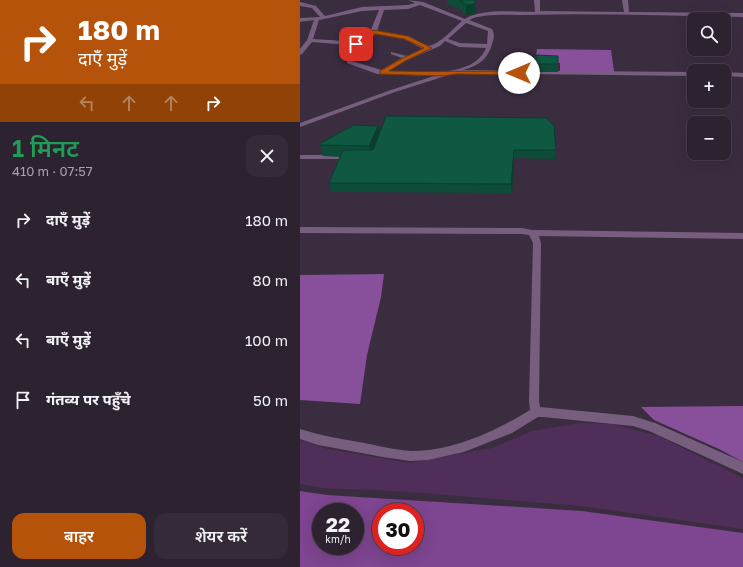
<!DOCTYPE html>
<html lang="hi">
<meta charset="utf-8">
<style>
body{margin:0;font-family:"Golos Text","Noto Sans Devanagari",sans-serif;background:#342a38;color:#f1f3f6;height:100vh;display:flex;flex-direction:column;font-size:15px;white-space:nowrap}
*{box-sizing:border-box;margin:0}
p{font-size:13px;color:#a6a4ab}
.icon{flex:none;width:22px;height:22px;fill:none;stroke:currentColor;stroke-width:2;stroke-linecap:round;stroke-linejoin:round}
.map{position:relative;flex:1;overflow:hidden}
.details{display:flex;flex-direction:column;background:#2c2230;width:300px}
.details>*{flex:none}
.hud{background:#b45309;color:#fff;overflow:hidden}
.controls{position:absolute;left:387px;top:12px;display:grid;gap:8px}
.controls a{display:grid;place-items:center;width:44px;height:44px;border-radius:8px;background:#2c2230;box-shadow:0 4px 16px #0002,0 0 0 1px #483f4c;font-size:20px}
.speed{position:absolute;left:12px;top:503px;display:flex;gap:8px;font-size:20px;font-weight:700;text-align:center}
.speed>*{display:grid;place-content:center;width:52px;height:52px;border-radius:50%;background:#2c2230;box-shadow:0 4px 16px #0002,0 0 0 1px #483f4c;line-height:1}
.speed small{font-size:10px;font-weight:400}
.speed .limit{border:6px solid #d22;background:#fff;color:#111}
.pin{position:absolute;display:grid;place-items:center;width:34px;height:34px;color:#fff;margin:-17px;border-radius:8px;box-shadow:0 2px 6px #0006}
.me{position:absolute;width:44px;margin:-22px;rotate:270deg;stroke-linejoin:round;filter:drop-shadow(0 0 3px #0008)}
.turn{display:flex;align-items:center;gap:14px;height:84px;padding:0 12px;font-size:18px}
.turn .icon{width:52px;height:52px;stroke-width:2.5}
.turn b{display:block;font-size:28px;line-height:34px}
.lanes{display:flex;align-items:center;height:38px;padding:0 12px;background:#0003;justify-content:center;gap:20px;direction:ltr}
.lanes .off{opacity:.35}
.round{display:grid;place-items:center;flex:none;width:42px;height:42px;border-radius:12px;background:#342a38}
.summary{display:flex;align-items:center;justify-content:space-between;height:68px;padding:0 12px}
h1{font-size:24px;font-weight:600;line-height:30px;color:#1e9e55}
.primary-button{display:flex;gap:8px;margin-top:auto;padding:8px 12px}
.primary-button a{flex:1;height:46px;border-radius:12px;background:#b45309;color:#fff;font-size:16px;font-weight:600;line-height:46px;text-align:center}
.primary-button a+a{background:#342a38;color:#f1f3f6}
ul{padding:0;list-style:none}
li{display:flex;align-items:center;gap:12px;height:60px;padding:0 12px}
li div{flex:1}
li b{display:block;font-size:15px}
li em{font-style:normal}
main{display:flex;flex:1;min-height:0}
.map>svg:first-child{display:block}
.green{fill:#502e5a}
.forest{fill:#884f9a}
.water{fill:#7e4590;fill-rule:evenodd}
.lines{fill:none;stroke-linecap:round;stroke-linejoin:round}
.minor{fill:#775e7f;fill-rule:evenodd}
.wall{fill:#0d4c39}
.shaded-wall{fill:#0a3e2e}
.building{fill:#0f5842;stroke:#0a3e2e}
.route{fill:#b45309;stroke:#753606}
</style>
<main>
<section class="details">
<div class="hud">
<div class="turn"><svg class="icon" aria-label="right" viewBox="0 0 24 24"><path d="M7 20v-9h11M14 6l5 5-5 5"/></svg><div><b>180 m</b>दाएँ मुड़ें</div></div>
<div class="lanes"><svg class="icon off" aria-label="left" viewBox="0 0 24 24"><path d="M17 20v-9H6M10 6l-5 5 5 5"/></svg><svg class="icon off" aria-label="ahead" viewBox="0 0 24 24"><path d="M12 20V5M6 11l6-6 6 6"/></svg><svg class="icon off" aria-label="ahead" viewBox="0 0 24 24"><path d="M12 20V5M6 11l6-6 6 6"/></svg><svg class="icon" aria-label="right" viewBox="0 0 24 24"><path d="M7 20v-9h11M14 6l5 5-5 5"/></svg></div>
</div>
<div class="summary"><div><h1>1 मिनट</h1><p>410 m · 07:57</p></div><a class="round"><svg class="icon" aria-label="close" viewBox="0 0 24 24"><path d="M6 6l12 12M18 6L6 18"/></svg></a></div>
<ul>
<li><svg class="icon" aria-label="right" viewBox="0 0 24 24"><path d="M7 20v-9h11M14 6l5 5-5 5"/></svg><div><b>दाएँ मुड़ें</b></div><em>180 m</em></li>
<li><svg class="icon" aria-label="left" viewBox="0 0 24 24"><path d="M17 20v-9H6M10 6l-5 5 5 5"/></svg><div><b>बाएँ मुड़ें</b></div><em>80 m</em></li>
<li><svg class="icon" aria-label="left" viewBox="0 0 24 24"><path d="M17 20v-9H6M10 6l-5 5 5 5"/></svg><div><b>बाएँ मुड़ें</b></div><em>100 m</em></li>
<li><svg class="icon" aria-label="arrive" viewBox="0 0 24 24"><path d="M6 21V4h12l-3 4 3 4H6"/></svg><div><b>गंतव्य पर पहुँचे</b></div><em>50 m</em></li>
</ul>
<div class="primary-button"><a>बाहर</a><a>शेयर करें</a></div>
</section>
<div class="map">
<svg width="443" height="567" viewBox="0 0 443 567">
<rect width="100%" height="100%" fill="#3b2d40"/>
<!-- green -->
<path class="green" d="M279,423L312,424L358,436L443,478V529L282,506L96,491L24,488L0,484V440L28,449L110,463L192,448L232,431Z"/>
<!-- forest -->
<g class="forest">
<path d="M237,49L311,50L314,72H260V63H235Z"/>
<path d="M84,274L81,297L67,355L60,404L0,400V275Z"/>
<path d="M443,406V462L419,449L354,420L341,407Z"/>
</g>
<!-- water -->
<path class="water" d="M0,491L27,495L282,511L443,533V567H0ZM21,512H55V546H21ZM81,512H115V546H81Z"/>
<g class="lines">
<!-- minor -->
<g class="minor">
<path d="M108,0L123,2L165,19C182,8 216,12 235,12L234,0H240V11L324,12L322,0H328L329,12L443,13V17C370,16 297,13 223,15C209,15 182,13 169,20L192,29C195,34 194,39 192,44C188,60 177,66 163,70L394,72V76L155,73L95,92L0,127V123L91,90L134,76L77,74L47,63V61L49,60L81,70L102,58L91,54V52L107,56L123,49L104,39L75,34L68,42L61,46L12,42L2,54L0,55V49L7,40L14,20L0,22V18L20,17L12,8L0,6V2L16,6L25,16L62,7L108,5L115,3ZM120,5L162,21C153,29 138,46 127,46L108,37L77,31L84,10L108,9ZM79,10L70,32L60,42L13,39L19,20L62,11ZM166,23L188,31L187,44L160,43L148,39ZM145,41L159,47L186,48C173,80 116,71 89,71L105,61L140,46Z"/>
<path d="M424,72L443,73V77L424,76Z"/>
<path d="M0,155H42L46,157L42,159H0Z"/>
<path d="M0,227L222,228L232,230L443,233V239L239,236L241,243L239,401L240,407L333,416L355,423L443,462V474L349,431L333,426L243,417H238L212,433L164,452L128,460L110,461L83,457L18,445L0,439V429C20,435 39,439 59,442C76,445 94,450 111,451C152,452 196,431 230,410L229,401L233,243L229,235L222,234L0,233Z"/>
</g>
</g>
<!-- wall -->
<g class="wall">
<path d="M147,0H175L176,14L166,15L160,9L147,4Z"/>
<path d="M236,55L258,64V72H236Z"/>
<path d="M78,126L80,133L256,150L255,159L214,158L212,193L31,192L29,183L40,157L23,156L19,144Z"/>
</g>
<!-- shaded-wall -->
<g class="shaded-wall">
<path d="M175,0L176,14L166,15V5Z"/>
<path d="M78,126L81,137L71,157L69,146Z"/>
<path d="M214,150V158L212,193L211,184Z"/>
</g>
<!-- building -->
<g class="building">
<path d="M160,0H175V4L166,5Z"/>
<path d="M236,55L258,56V64H236Z"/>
<path d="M86,116L246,118L254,126L256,150H214L211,184L29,183L43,150H73Z"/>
<path d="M54,125L78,126L69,146L20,145L19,144Z"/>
</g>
<!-- route -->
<path class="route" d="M73,30L108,36L132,48L105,61L89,71C133,72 176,71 219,71L222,73L219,75L157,74L144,76L80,74V71L101,59L124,48L104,39L75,34L67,43L54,46V43L63,40Z"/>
</svg>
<div class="controls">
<a><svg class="icon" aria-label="search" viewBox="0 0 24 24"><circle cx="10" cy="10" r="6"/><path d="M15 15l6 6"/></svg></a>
<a>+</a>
<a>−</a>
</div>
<div class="speed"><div>22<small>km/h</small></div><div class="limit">30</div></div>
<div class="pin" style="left:56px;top:44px;background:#d93025"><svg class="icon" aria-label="arrive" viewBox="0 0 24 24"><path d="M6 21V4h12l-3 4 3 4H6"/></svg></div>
<svg class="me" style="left:219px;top:73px" viewBox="-20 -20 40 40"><circle r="19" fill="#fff"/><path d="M0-13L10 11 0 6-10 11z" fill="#b45309"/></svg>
</div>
</main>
